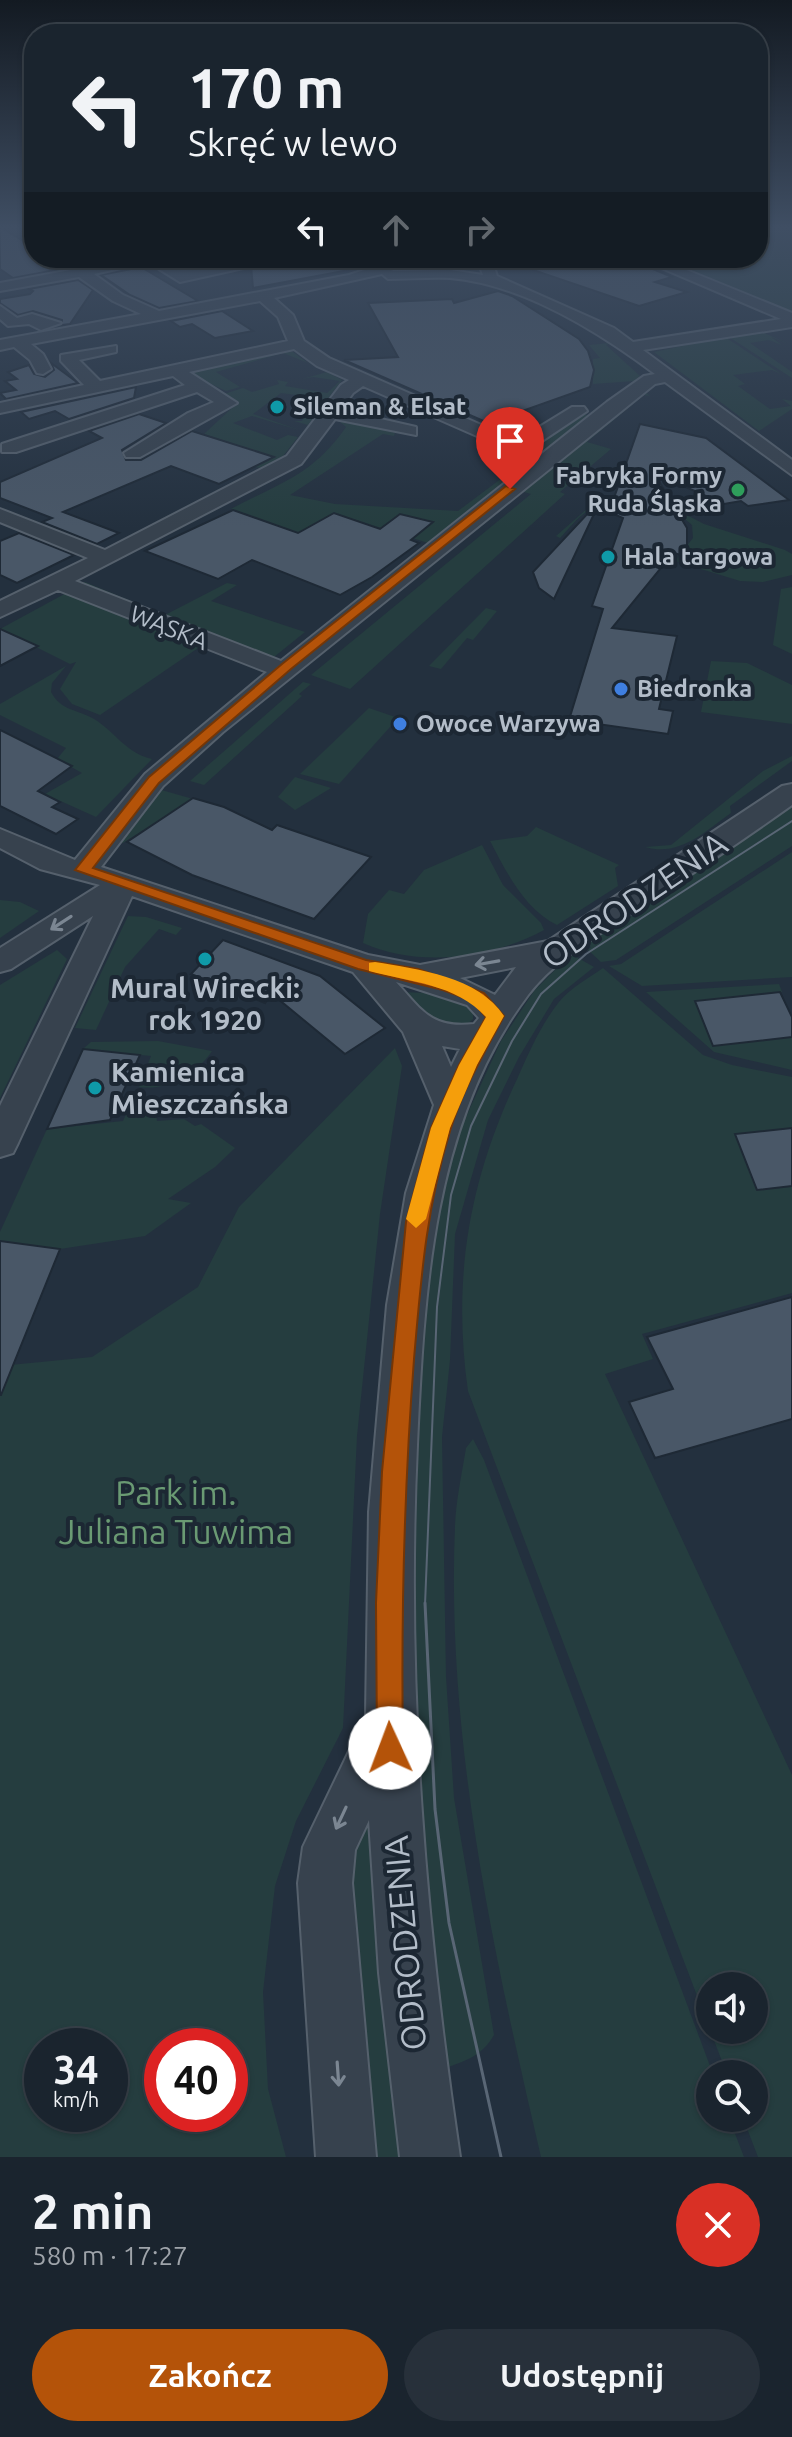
<!DOCTYPE html>
<html lang="pl">
<meta charset="utf-8">
<style>
body{margin:0;font-family:Ubuntu,sans-serif;background:#27303a;color:#f1f3f6;height:100vh;display:flex;flex-direction:column;font-size:30px;white-space:nowrap}
*{box-sizing:border-box;margin:0}
p{font-size:26px;color:#9fa4aa}
.icon{flex:none;width:44px;height:44px;fill:none;stroke:currentColor;stroke-width:2;stroke-linecap:round;stroke-linejoin:round}
.map{position:relative;height:2157px;overflow:hidden}
.side{display:flex;flex-direction:column;background:#1a242e;flex:1}
.side>*{flex:none}
.hud{position:absolute;left:24px;top:24px;width:744px;height:244px;border-radius:32px;box-shadow:0 2px 6px #0004,0 0 0 2px #38414a;background:#1a242e;color:#f1f3f6;overflow:hidden}
.fabs{position:absolute;left:696px;top:1972px;display:grid;gap:16px}
.fabs a{display:grid;place-items:center;width:72px;height:72px;border-radius:50%;background:#1a242e;box-shadow:0 2px 6px #0004,0 0 0 2px #38414a;font-size:40px}
.speed{position:absolute;left:24px;top:2028px;display:flex;gap:16px;font-size:40px;font-weight:700;text-align:center}
.speed>*{display:grid;place-content:center;width:104px;height:104px;border-radius:50%;background:#1a242e;box-shadow:0 2px 6px #0004,0 0 0 2px #38414a;line-height:1}
.speed small{font-size:20px;font-weight:400}
.speed .limit{border:12px solid #d22;background:#fff;color:#111}
.pin{position:absolute;display:grid;place-items:center;width:68px;height:68px;color:#fff;margin:-82px -34px;border-radius:50% 50% 50% 0;rotate:-45deg;box-shadow:0 0 8px #0007}
.pin .icon{rotate:45deg}
.me{position:absolute;width:88px;margin:-44px;rotate:358deg;stroke-linejoin:round;filter:drop-shadow(0 0 6px #0008)}
.turn{display:flex;align-items:center;gap:28px;height:168px;padding:0 32px;font-size:36px}
.turn .icon{width:104px;height:104px;stroke-width:2.5}
.turn b{display:block;font-size:56px;line-height:68px}
.lanes{display:flex;align-items:center;height:76px;padding:0 32px;background:#0003;justify-content:center;gap:40px;direction:ltr}
.lanes .off{opacity:.35}
.round{display:grid;place-items:center;flex:none;width:84px;height:84px;border-radius:42px;background:#27303a}
.head{display:flex;align-items:center;justify-content:space-between;height:136px;padding:0 32px}
h1{font-size:48px;font-weight:700;line-height:60px}
.button{display:flex;gap:16px;margin-top:auto;padding:16px 32px}
.button a{flex:1;height:92px;border-radius:48px;background:#b45309;color:#fff;font-size:32px;font-weight:700;line-height:92px;text-align:center}
.button a+a{background:#27303a;color:#f1f3f6}
.map>svg:first-child{display:block}
.green{fill:#253d3f;fill-rule:evenodd}
.building{fill:#495767;stroke:#1e2935;stroke-width:2}
.lines{fill:none;stroke-linecap:round;stroke-linejoin:round}
.minor-casing{stroke:#55606c;stroke-width:4}
.minor{fill:#37424e;fill-rule:evenodd}
.tram-far1{stroke:#596675;stroke-width:2}
.tram{stroke:#596675;stroke-width:3}
.oneway{stroke:#7b8692}
.route{fill:#b45309;stroke:#753606;stroke-width:2}
.slow{fill:#f59e0b}
.culture-dot{fill:#0f9aa8;stroke:#1c2733;stroke-width:3}
.leisure-dot{fill:#2e9e5b;stroke:#1c2733;stroke-width:3}
.shop-dot{fill:#3f7fe0;stroke:#1c2733;stroke-width:3}
.labels{text-anchor:middle;stroke-width:8;stroke-linejoin:round;paint-order:stroke}
.far-poi-label{font-size:24px;font-weight:bold;fill:#b3bdc9;stroke:#1c2733;text-anchor:start}
.far-street-label{font-size:24px;fill:#b3bdc9;stroke:#1c2733}
.poi-label{font-size:28px;font-weight:bold;fill:#b3bdc9;stroke:#1c2733}
.near-street-label{font-size:34px;fill:#b3bdc9;stroke:#1c2733}
.near-park-label{font-size:34px;fill:#6a9a73;stroke:#1c2733}
</style>
<div class="map">
<svg width="792" height="2157" viewBox="0 0 792 2157">
<rect width="100%" height="100%" fill="#23303e"/>
<!-- green -->
<g class="green">
<path d="M758,226H792V314L726,291L686,269L652,258H758Z"/>
<path d="M760,331L789,344L771,337L782,345L769,340L750,343L792,372V378L729,337Z"/>
<path d="M725,337L781,374L772,370L733,375L745,384L738,386L770,409L791,406L782,399L792,401V409L759,431L654,352Z"/>
<path d="M610,343L606,345L640,376L634,381L593,384V359L600,358L589,345Z"/>
<path d="M281,351L293,352L308,363L283,353L216,372L240,387L226,391L192,375L197,370Z"/>
<path d="M327,372L342,380L308,425L294,421H302L310,397L281,393L253,414L299,430L252,416L233,423L277,440L288,435L298,437L283,456L261,468L254,467L271,456L204,434L233,407L232,398L224,394L243,388L252,392L279,384L277,380L288,382L285,386L327,393L340,381L313,377L302,379Z"/>
<path d="M645,392L650,396L644,395L587,442L611,449L560,492L565,494L350,689L311,675L531,494L517,490Z"/>
<path d="M584,414L590,416L428,543L334,513L282,543L251,516L231,509C280,483 313,475 346,427L339,421H347L395,433L394,436L383,434L290,495L335,504L458,511L538,451L529,448L532,445Z"/>
<path d="M626,500L669,506L704,524L785,550L792,554V575L763,582L740,581L675,561L693,538L692,525C671,504 615,496 588,511C577,517 569,529 560,538L556,536L588,508Z"/>
<path d="M85,582L165,615L227,583L237,585L211,601L305,632L269,661L79,585Z"/>
<path d="M792,587V654L773,645L781,589Z"/>
<path d="M70,591L201,646L100,715L72,704L60,689L76,662L70,664L0,629Z"/>
<path d="M486,608L497,611L473,640L467,638L441,669L429,666Z"/>
<path d="M711,661L747,663L792,685V724L701,712Z"/>
<path d="M66,666L52,683L51,692C61,711 77,709 94,719C114,731 127,754 152,759L96,817L45,794L82,773L57,759L66,748L0,715V704Z"/>
<path d="M303,682L311,684L299,694L302,696L204,785L190,781Z"/>
<path d="M369,708L398,718L339,784L300,774Z"/>
<path d="M792,756V761L730,806L731,813C704,832 680,857 645,847L671,845L763,771Z"/>
<path d="M295,777L331,788L295,810L278,797Z"/>
<path d="M158,789L193,799L123,843L116,840Z"/>
<path d="M792,805V846L616,960L601,962L588,950L591,947L586,944Z"/>
<path d="M536,827L619,865L615,868L618,886L557,925C524,909 506,871 490,841L527,836Z"/>
<path d="M482,845L503,885L541,923L544,930C490,959 419,968 363,943L368,914L389,890L404,894L424,870Z"/>
<path d="M792,852V977L642,986L609,966L621,964Z"/>
<path d="M0,900L20,902L39,911L0,938Z"/>
<path d="M128,916L146,917L182,928L176,935L159,929L125,967L96,1030L75,1028Z"/>
<path d="M57,950L67,959L0,1098V985Z"/>
<path d="M571,954L594,967L554,999L519,1057L488,1120L455,1234L450,1360L442,1437L446,1677L454,1798L494,2035C483,2055 466,2061 445,2068L414,1760L411,1603L421,1358L432,1225L458,1134L501,1041L534,991Z"/>
<path d="M603,968L703,1055L732,1065L792,1077V1128L735,1135L757,1190L792,1186V1293L642,1334L653,1359L605,1374L792,1775V2157H758L743,2118H754V2074H727L710,2030H754V1986H710V2030L468,1391C452,1278 469,1180 518,1077C529,1052 542,1023 559,1002C570,988 589,978 603,968Z"/>
<path d="M779,984L782,992L695,1002L714,1046L792,1037V1070L714,1052L646,992Z"/>
<path d="M402,992L454,994L473,1006V1019L464,1027L431,1023Z"/>
<path d="M158,1041L212,1051C196,1075 167,1091 139,1087L151,1056L83,1049L91,1042Z"/>
<path d="M395,1048L402,1066L380,1214L357,1436L343,1728L296,1821L275,1886L263,1992L268,2089L286,2157H0V1366L92,1357L198,1287L239,1207ZM42,2046H110V2114H42ZM162,2046H230V2114H162Z"/>
<path d="M135,1095L154,1099L157,1121L184,1119L195,1126L201,1124L235,1148L215,1167L168,1199L191,1203L145,1236L60,1249L0,1241V1232L47,1129L123,1121Z"/>
<path d="M473,1439L484,1460L713,2074L710,2118H729L744,2157H541C493,1951 446,1739 455,1526C456,1500 462,1473 466,1448Z"/>
<path d="M369,1818L383,2000L403,2157H367L342,1880Z"/>
</g>
<!-- building -->
<g class="building">
<path d="M0,227L25,242L34,240V258H119L13,278L0,269Z"/>
<path d="M246,258H348L349,270L253,288L251,266Z"/>
<path d="M579,258H627L672,277L655,282L687,292L639,306L533,270Z"/>
<path d="M141,267L198,301L159,308L130,295L101,275Z"/>
<path d="M78,280L93,290L70,324L62,325V320L33,311L18,315L0,303V299L30,294L33,291L29,289Z"/>
<path d="M498,291L512,296L579,339L588,351L594,370L590,387L488,423L344,360L398,357L368,303L452,299L454,303Z"/>
<path d="M222,311L253,331L215,338L192,324L180,327L171,321Z"/>
<path d="M51,363L78,383L6,399L0,393L16,390L5,381L17,379L8,372L29,365L34,374L45,377L54,370Z"/>
<path d="M136,387L134,398L69,419L55,411L29,419L21,412Z"/>
<path d="M139,414L166,423L122,450L126,460H141L192,431L274,457L219,484L171,466L63,512L119,533L97,544L42,522L52,518L0,498V482L102,438L89,431Z"/>
<path d="M640,424L706,438L789,500L748,506L741,501L724,504L654,473L687,528V556L673,553L612,628L677,636L659,709L673,711L668,734L569,720L603,609L592,606L623,518L609,512Z"/>
<path d="M233,510L298,533L334,513L380,529L400,514L433,522L411,540L419,543L372,577L340,595L252,560L218,579L145,551Z"/>
<path d="M590,511L594,514L554,599L539,588L533,572Z"/>
<path d="M19,533L74,555L17,583L0,575V541Z"/>
<path d="M0,629L38,646L0,666Z"/>
<path d="M0,730L72,766L38,791L60,802L52,807L78,819L56,834L0,806Z"/>
<path d="M193,798L224,807L272,830L277,825L371,857L314,919L192,875L127,842Z"/>
<path d="M223,940L320,976L385,1028L345,1054L272,994L265,1003L191,974Z"/>
<path d="M780,992L792,1017V1037L713,1046L695,1001Z"/>
<path d="M83,1049L140,1055L110,1120L47,1129Z"/>
<path d="M792,1128V1186L757,1190L735,1134Z"/>
<path d="M0,1241L60,1249L1,1395H0Z"/>
<path d="M792,1297V1419L655,1458L629,1402L673,1389L647,1337Z"/>
</g>
<g class="lines">
<!-- minor casing -->
<g class="minor-casing">
<g id="minor">
<path d="M136,258H166L94,274L123,295L159,311L349,275L401,258H422L391,271L450,270L483,275L477,258H491L497,276L614,328L633,342L781,319L638,258H657L792,313V327L643,350L792,460V475L665,382L655,384L223,732L163,786L101,867L368,955L420,965L548,941L782,786L792,784V805C743,840 692,874 641,907C602,933 557,957 528,995C432,1122 424,1293 417,1445C406,1685 425,1921 460,2157H400L379,1973L369,1820L355,1850L352,1883L376,2157H316L298,1883L303,1847L366,1716L369,1512L387,1305L406,1193L434,1105L403,1032L353,972L132,896L18,1143L13,1153L0,1157V1106L93,916L11,969L0,972V948L100,885L40,869L0,848V829L75,860L145,774L267,672L58,590L0,617V601L88,558L0,522V509L105,550L287,456L341,385L349,380L317,366L294,349L189,372L237,403L140,457H126L124,453L188,413L214,402L197,392L16,452H2V444L185,385L173,376L0,413V403L84,385L61,361V355L116,346V352L79,360L100,381L288,341L278,317L260,301L31,344L43,354L51,369L43,374L37,373L30,360L14,347L0,350V340L141,314L113,301L79,277L0,291V283ZM382,274L388,279C408,279 430,277 450,278C522,284 599,332 655,374L644,376L607,402L281,661L75,581L301,464L335,419L416,435V427L341,410L353,393L363,386L502,447L539,443L587,411L584,407H572L528,434L504,435L329,358L304,341L293,315L274,298ZM516,967L495,995L460,978ZM396,982L467,1005L479,1018L474,1024C432,1029 422,1011 396,982ZM442,1046L460,1049L451,1067Z"/>
<path d="M213,258L219,262L217,265L179,271L241,263L248,267L180,282L159,269Z"/>
<path d="M0,306L17,318L32,314L61,323L41,330L29,324L8,326L0,319Z"/>
</g>
</g>
<!-- minor -->
<use href="#minor" class="minor"/>
<!-- tram-far1 -->
<path class="tram-far1" d="M425,1605L437,1307L451,1195L471,1126L512,1041L541,994L586,954L792,821"/>
<!-- tram -->
<path class="tram" d="M425,1603L435,1809L449,1923L501,2157"/>
</g>
<!-- one-way arrows -->
<defs><path id="oneway-shaft" d="M-6 0H5M1.5-3L5.5 0L1.5 3" fill="none" stroke-width="1.6" stroke-linecap="round" stroke-linejoin="round" transform="scale(2)"/></defs>
<g class="oneway">
<use href="#oneway-shaft" transform="translate(61 923) rotate(147)"/>
<use href="#oneway-shaft" transform="translate(487 963) rotate(170)"/>
<use href="#oneway-shaft" transform="translate(341 1818) rotate(115)"/>
<use href="#oneway-shaft" transform="translate(338 2074) rotate(86)"/>
</g>
<!-- sky -->
<linearGradient id="sky" x2="0" y2="1"><stop stop-color="#131a22"/><stop offset="0.43" stop-color="#3f4e63"/><stop offset="1" stop-color="#3f4e63" stop-opacity="0"/></linearGradient>
<rect width="792" height="528" fill="url(#sky)"/>
<!-- route -->
<path class="route" d="M506,486L515,489L291,669L159,783L93,868L366,960L418,969L455,982L484,993L504,1016C484,1053 462,1091 450,1131C426,1209 421,1279 414,1359C404,1489 401,1617 403,1748L400,1758L390,1761L380,1758L377,1748L376,1603L382,1472L406,1222L431,1128L459,1065L486,1017L472,1001L443,990L358,969L75,870L149,777L282,664Z"/>
<!-- slow -->
<path class="slow" d="M375,962C418,969 479,977 504,1016L477,1065L450,1128L426,1219L416,1228L406,1219L431,1128L459,1065L486,1017C456,984 410,982 369,971V963Z"/>
<!-- markers -->
<g class="culture-dot">
<circle cx="277" cy="407" r="8"/>
<circle cx="608" cy="557" r="8"/>
<circle cx="205" cy="959" r="8"/>
<circle cx="95" cy="1088" r="8"/>
</g>
<circle class="leisure-dot" cx="738" cy="490" r="8"/>
<g class="shop-dot">
<circle cx="621" cy="689" r="8"/>
<circle cx="400" cy="724" r="8"/>
</g>
<g class="labels">
<!-- far-poi labels -->
<g class="far-poi-label">
<text x="293" y="415">Sileman &amp; Elsat</text>
<text x="722" y="484" text-anchor="end">Fabryka Formy<tspan x="722" dy="28">Ruda Śląska</tspan></text>
<text x="624" y="565">Hala targowa</text>
<text x="637" y="697">Biedronka</text>
<text x="416" y="732">Owoce Warzywa</text>
</g>
<!-- far-street labels -->
<g class="far-street-label">
<text transform="translate(169 628) rotate(22)" y="8">WĄSKA</text>
</g>
<!-- poi labels -->
<g class="poi-label">
<text x="205" y="998">Mural Wirecki:<tspan x="205" dy="32">rok 1920</tspan></text>
<text x="111" y="1082" text-anchor="start">Kamienica<tspan x="111" dy="32">Mieszczańska</tspan></text>
</g>
<!-- near-street labels -->
<g class="near-street-label">
<text transform="translate(634 900) rotate(-34)" y="12">ODRODZENIA</text>
<text transform="translate(405 1943) rotate(-95)" y="12">ODRODZENIA</text>
</g>
<!-- near-park labels -->
<g class="near-park-label">
<text x="176" y="1505">Park im.<tspan x="176" dy="39">Juliana Tuwima</tspan></text>
</g>
</g>
</svg>
<div class="fabs">
<a><svg class="icon" aria-label="sound" viewBox="0 0 24 24"><path d="M4 9h4l5-4v14l-5-4H4zM17 9q2 3 0 6"/></svg></a>
<a><svg class="icon" aria-label="search" viewBox="0 0 24 24"><circle cx="10" cy="10" r="6"/><path d="M15 15l6 6"/></svg></a>
</div>
<div class="speed"><div>34<small>km/h</small></div><div class="limit">40</div></div>
<div class="pin" style="left:510px;top:489px;background:#d93025"><svg class="icon" aria-label="arrive" viewBox="0 0 24 24"><path d="M6 21V4h12l-3 4 3 4H6"/></svg></div>
<svg class="me" style="left:390px;top:1748px" viewBox="-20 -20 40 40"><circle r="19" fill="#fff"/><path d="M0-13L10 11 0 6-10 11z" fill="#b45309"/></svg>
<div class="hud">
<div class="turn"><svg class="icon" aria-label="left" viewBox="0 0 24 24"><path d="M17 20v-9H6M10 6l-5 5 5 5"/></svg><div><b>170 m</b>Skręć w lewo</div></div>
<div class="lanes"><svg class="icon" aria-label="left" viewBox="0 0 24 24"><path d="M17 20v-9H6M10 6l-5 5 5 5"/></svg><svg class="icon off" aria-label="ahead" viewBox="0 0 24 24"><path d="M12 20V5M6 11l6-6 6 6"/></svg><svg class="icon off" aria-label="right" viewBox="0 0 24 24"><path d="M7 20v-9h11M14 6l5 5-5 5"/></svg></div>
</div>
</div>
<section class="side">
<div class="head"><div><h1>2 min</h1><p>580 m · 17:27</p></div><a class="round" style="background:#d93025;color:#fff"><svg class="icon" aria-label="close" viewBox="0 0 24 24"><path d="M6 6l12 12M18 6L6 18"/></svg></a></div>
<div class="button"><a>Zakończ</a><a>Udostępnij</a></div>
</section>
